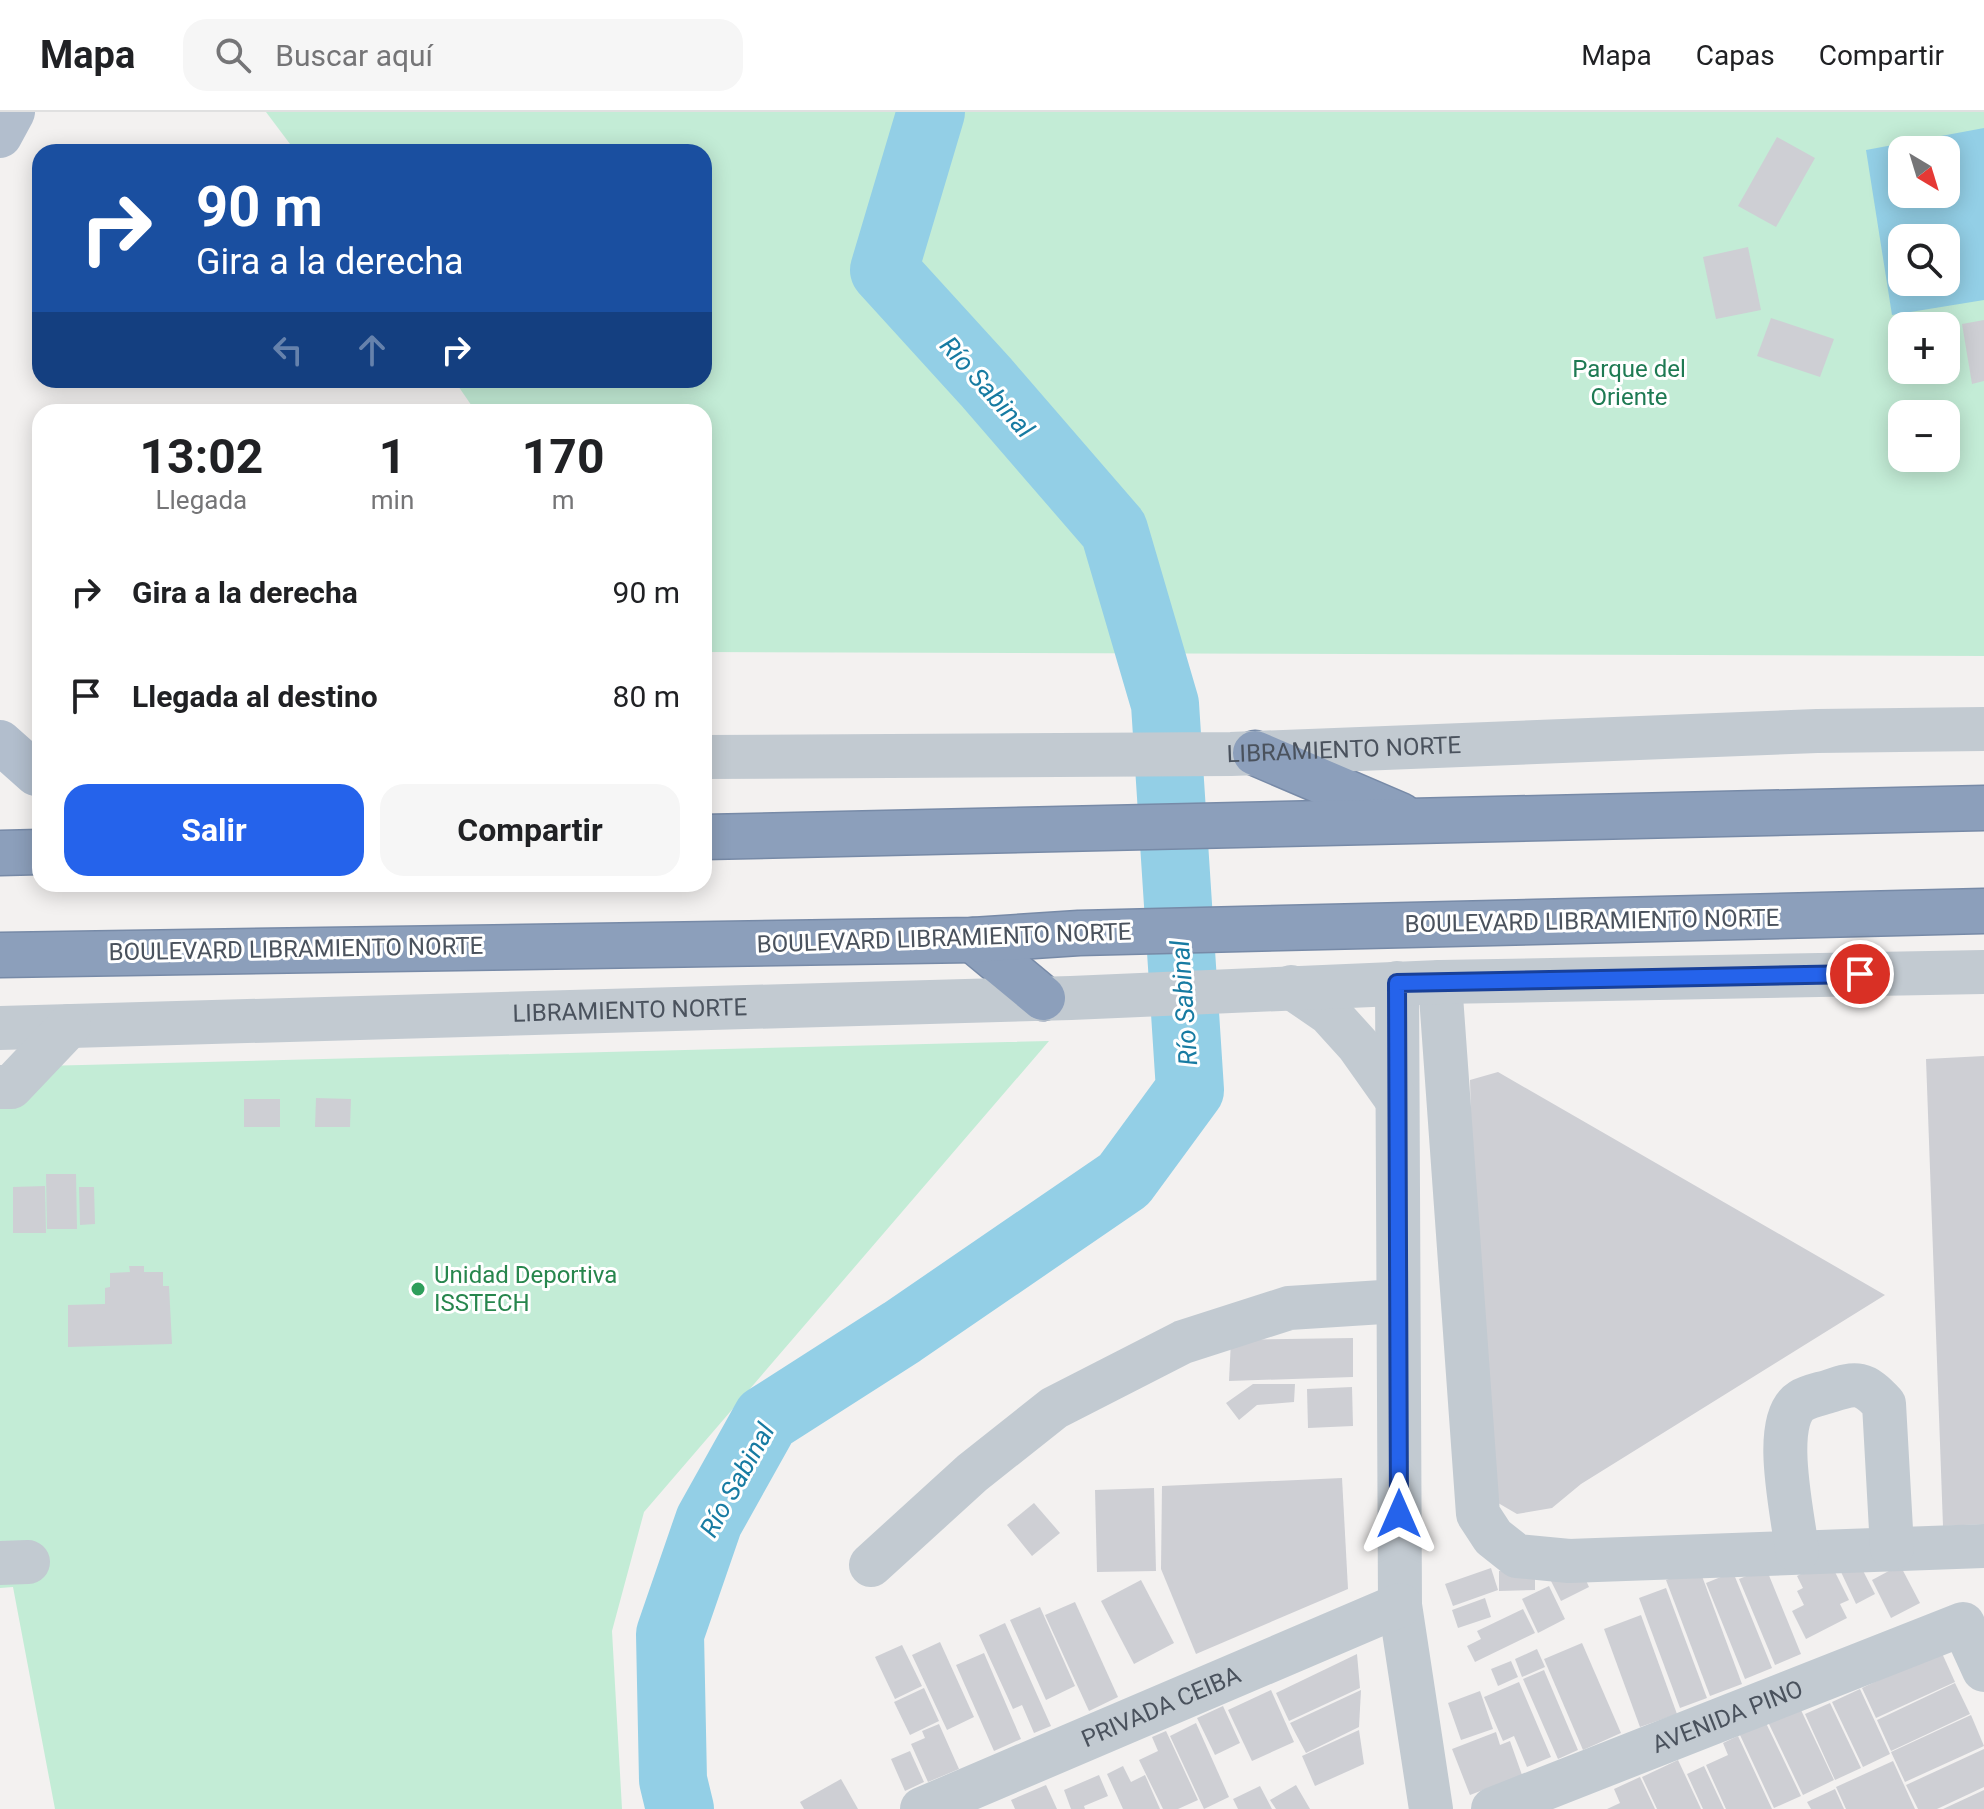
<!DOCTYPE html>
<html lang="es">
<meta charset="utf-8">
<style>
body{margin:0;font-family:Roboto,sans-serif;background:#f6f6f6;color:#202124;height:100vh;display:flex;flex-direction:column;font-size:30px;white-space:nowrap}
*{box-sizing:border-box;margin:0}
p{font-size:26px;color:#757577}
.icon{flex:none;width:44px;height:44px;fill:none;stroke:currentColor;stroke-width:2;stroke-linecap:round;stroke-linejoin:round}
.map{position:relative;flex:1;overflow:hidden}
.drawer{position:absolute;left:32px;top:292px;width:680px;height:488px;display:flex;flex-direction:column;background:#fff;border-radius:24px;box-shadow:0 4px 20px #0003}
.drawer>*{flex:none}
.guide{position:absolute;left:32px;top:32px;width:680px;height:244px;border-radius:24px;box-shadow:0 4px 20px #0003;background:#1a4fa0;color:#fff;overflow:hidden}
.needle{width:52px;rotate:142deg}
.buttons{position:absolute;left:1888px;top:24px;display:grid;gap:16px}
.buttons a{display:grid;place-items:center;width:72px;height:72px;border-radius:16px;background:#fff;box-shadow:0 4px 20px #0003;font-size:40px}
.pin{position:absolute;display:grid;place-items:center;width:68px;height:68px;color:#fff;margin:-34px;border:4px solid #fff;border-radius:50%;box-shadow:0 2px 8px #0007}
.me{position:absolute;width:88px;margin:-44px;rotate:0deg;stroke-linejoin:round;filter:drop-shadow(0 0 6px #0008)}
.turn{display:flex;align-items:center;gap:28px;height:168px;padding:0 32px;font-size:36px}
.turn .icon{width:104px;height:104px;stroke-width:2.5}
.turn b{display:block;font-size:56px;line-height:68px}
.lanes{display:flex;align-items:center;height:76px;padding:0 32px;background:#0003;justify-content:center;gap:40px;direction:ltr}
.lanes .off{opacity:.35}
.eta{display:flex;justify-content:space-evenly;align-items:center;height:136px;text-align:center}
.eta b{font-size:48px;font-weight:700;line-height:56px}
.cta{display:flex;gap:16px;margin-top:auto;padding:16px 32px}
.cta a{flex:1;height:92px;border-radius:24px;background:#2563eb;color:#fff;font-size:32px;font-weight:700;line-height:92px;text-align:center}
.cta a+a{background:#f6f6f6;color:#202124}
ul{padding:0;list-style:none}
li{display:flex;align-items:center;gap:24px;height:104px;padding:0 32px}
li div{flex:1}
li b{display:block;font-size:30px}
li em{font-style:normal}
header{display:flex;align-items:center;gap:48px;box-sizing:border-box;height:112px;padding:0 40px;background:#fff;border-bottom:2px solid #e0e0e0}
header strong{font-size:38px}
nav{display:flex;gap:44px;margin-inline-start:auto;font-size:28px}
.search{width:560px;height:72px;background:#f6f6f6;display:flex;align-items:center;gap:20px;box-sizing:border-box;padding:0 28px;border-radius:24px;color:#757577;font-size:30px}
.map>svg:first-child{display:block}
.green{fill:#c3ecd6;fill-rule:evenodd}
.water{fill:#93cfe6;fill-rule:evenodd}
.lines{fill:none;stroke-linecap:round;stroke-linejoin:round}
.river{stroke:#93cfe6;stroke-width:68}
.building{fill:#cecfd4}
.highway-casing{stroke:#778aa7;stroke-width:47}
.minor{stroke:#c2cad1;stroke-width:44}
.major{stroke:#b2becd;stroke-width:44}
.highway{stroke:#8c9fbb;stroke-width:44}
.route-casing{stroke:#184099;stroke-width:20}
.route{stroke:#2563eb;stroke-width:14}
.leisure-dot{fill:#2e9e5b;stroke:#fff;stroke-width:3}
.labels{text-anchor:middle;stroke-width:6;stroke-linejoin:round;paint-order:stroke}
.park-label{font-size:24px;fill:#1e7a53;stroke:#fff}
.street-label{font-size:24px;fill:#4a525d;stroke:#fff}
.leisure-label{font-size:24px;fill:#27864d;stroke:#fff;text-anchor:start}
.water-label{font-size:26px;font-style:italic;fill:#177ba2;stroke:#fff}
</style>
<header>
<strong>Mapa</strong>
<div class="search"><svg class="icon" aria-label="search" viewBox="0 0 24 24"><circle cx="10" cy="10" r="6"/><path d="M15 15l6 6"/></svg>Buscar aquí</div>
<nav><a>Mapa</a><a>Capas</a><a>Compartir</a></nav>
</header>
<div class="map">
<svg width="1984" height="1697" viewBox="0 0 1984 1697">
<rect width="100%" height="100%" fill="#f3f1f0"/>
<!-- green -->
<g class="green">
<path d="M266,0H1984V544L704,540V300H476L454,268H704V40H296ZM1902,38H1946V82H1902ZM1902,126H1946V170H1902ZM1902,214H1946V258H1902ZM1902,302H1946V346H1902Z"/>
<path d="M1049,929L644,1400L612,1519L622,1697H55L13,1475L0,1476V955Z"/>
</g>
<!-- water -->
<path class="water" d="M1984,16V188L1892,203L1866,38ZM1902,38H1946V82H1902ZM1902,126H1946V170H1902Z"/>
<g class="lines">
<!-- river -->
<path class="river" d="M680,1697L673,1668L670,1522L709,1409L766,1307L902,1220L1124,1068L1190,978L1165,592L1114,418L986,270L884,158L931,0"/>
</g>
<!-- building -->
<g class="building">
<path d="M1777,25L1815,46L1776,115L1738,94Z"/>
<path d="M1748,135L1761,198L1716,207L1703,145Z"/>
<path d="M1771,206L1834,227L1820,265L1757,244Z"/>
<path d="M1984,208V269L1972,272L1962,212Z"/>
<path d="M1984,944V1412L1943,1414L1926,947Z"/>
<path d="M1498,960L1885,1183L1581,1372L1552,1396L1517,1402L1493,1388L1479,1333L1494,1319L1479,1305L1470,968Z"/>
<path d="M316,986L351,987L350,1015H315Z"/>
<rect x="244" y="987" width="36" height="28"/>
<path d="M46,1062H76L77,1117H47Z"/>
<path d="M45,1074L46,1121H13V1075Z"/>
<path d="M79,1075H94L95,1112L80,1113Z"/>
<path d="M129,1154H144V1160H163V1174H169L172,1232L68,1235V1193L105,1192V1176L110,1175V1161L130,1160Z"/>
<path d="M1353,1226V1265L1229,1269L1231,1228Z"/>
<path d="M1253,1272H1295L1294,1290L1257,1293L1239,1308L1226,1291Z"/>
<path d="M1352,1275L1353,1314L1308,1316L1307,1277Z"/>
<path d="M1342,1366L1348,1477L1196,1542L1161,1457L1162,1374Z"/>
<path d="M1154,1376L1156,1459L1097,1460L1095,1378Z"/>
<path d="M1034,1391L1060,1421L1032,1444L1007,1413Z"/>
<path d="M1829,1448L1849,1488L1840,1492L1847,1506L1806,1527L1792,1499L1804,1493L1797,1479L1803,1476L1797,1464Z"/>
<path d="M1859,1451L1875,1482L1856,1492L1841,1460Z"/>
<path d="M1543,1453H1579L1589,1475L1561,1489Z"/>
<path d="M1900,1453L1920,1491L1891,1506L1872,1468Z"/>
<path d="M1491,1456L1498,1478L1453,1494L1445,1472Z"/>
<path d="M1699,1456L1742,1572L1710,1584L1666,1468Z"/>
<path d="M1766,1456L1801,1542L1775,1553L1739,1467Z"/>
<path d="M1535,1458V1478L1499,1479V1459Z"/>
<path d="M1733,1460L1772,1556L1745,1567L1706,1471Z"/>
<path d="M1141,1468L1174,1531L1134,1552L1101,1489Z"/>
<path d="M1549,1474L1565,1507L1538,1521L1522,1487Z"/>
<path d="M1666,1476L1707,1586L1680,1596L1639,1486Z"/>
<path d="M1485,1486L1491,1505L1458,1516L1452,1498Z"/>
<path d="M1075,1490L1118,1585L1089,1599L1045,1503Z"/>
<path d="M1040,1495L1075,1574L1046,1588L1010,1508Z"/>
<path d="M1523,1497L1535,1521L1475,1550L1467,1534L1481,1527L1477,1519Z"/>
<path d="M1641,1503L1677,1602L1640,1615L1604,1517Z"/>
<path d="M1005,1511L1051,1614L1034,1621L1022,1593L1013,1597L979,1523Z"/>
<path d="M940,1530L974,1605L947,1618L912,1543Z"/>
<path d="M1582,1531L1621,1621L1583,1638L1544,1547Z"/>
<path d="M902,1533L922,1574L895,1587L875,1545Z"/>
<path d="M1537,1537L1545,1555L1522,1565L1515,1547Z"/>
<path d="M1941,1539L1955,1570L1876,1606L1862,1576Z"/>
<path d="M984,1541L1021,1627L994,1639L956,1553Z"/>
<path d="M1357,1542L1360,1576L1289,1609L1276,1581Z"/>
<path d="M1511,1549L1518,1565L1498,1574L1491,1557Z"/>
<path d="M1544,1558L1578,1638L1558,1647L1523,1567Z"/>
<path d="M1519,1570L1551,1645L1527,1655L1514,1624L1503,1629L1484,1585Z"/>
<path d="M1955,1571L1970,1602L1891,1639L1877,1608Z"/>
<path d="M924,1576L939,1609L910,1623L894,1590Z"/>
<path d="M1860,1577L1890,1642L1863,1655L1832,1590Z"/>
<path d="M1271,1578L1294,1630L1252,1649L1228,1598Z"/>
<path d="M1361,1578L1359,1615L1306,1641L1290,1611Z"/>
<path d="M1480,1579L1493,1617L1461,1628L1448,1591Z"/>
<path d="M1830,1591L1861,1656L1835,1668L1805,1602Z"/>
<path d="M1223,1594L1240,1631L1215,1643L1197,1606Z"/>
<path d="M1800,1596L1834,1668L1803,1683L1768,1610Z"/>
<path d="M1971,1603L1984,1634L1905,1670L1891,1640Z"/>
<path d="M1196,1611L1229,1685L1204,1697L1170,1624Z"/>
<path d="M1766,1611L1801,1684L1774,1696L1740,1623Z"/>
<path d="M939,1612L959,1657L928,1670L911,1632L925,1626L922,1619Z"/>
<path d="M1359,1618L1364,1652L1315,1674L1302,1644Z"/>
<path d="M1166,1619L1198,1688L1178,1697H1163L1139,1648L1158,1639L1152,1625Z"/>
<path d="M1496,1620L1500,1633L1510,1629L1522,1663L1470,1683L1452,1637Z"/>
<path d="M1738,1624L1772,1697H1726L1706,1653L1728,1643L1723,1631Z"/>
<path d="M1984,1637V1675L1937,1697H1918L1906,1673Z"/>
<path d="M910,1639L924,1670L905,1679L891,1647Z"/>
<path d="M1678,1648L1701,1697H1657L1642,1665Z"/>
<path d="M1893,1649L1915,1697H1846L1836,1675Z"/>
<path d="M1123,1654L1131,1670L1145,1663L1160,1697H1123L1107,1662Z"/>
<path d="M1704,1654L1724,1697H1703L1687,1662Z"/>
<path d="M1099,1663L1108,1684L1084,1694L1085,1697H1071L1064,1678Z"/>
<path d="M1640,1665L1655,1697H1607L1620,1691L1614,1677Z"/>
<path d="M841,1667L858,1697H804L800,1690Z"/>
<path d="M1046,1673L1057,1697H1015L1011,1688Z"/>
<path d="M1296,1673L1310,1697H1276L1270,1688Z"/>
<path d="M1260,1674L1272,1697H1238L1233,1687Z"/>
<path d="M1835,1677L1844,1697H1811L1807,1690Z"/>
<path d="M1984,1678V1697H1943Z"/>
</g>
<g class="lines">
<!-- highway casing -->
<g class="highway-casing">
<g id="highway">
<path d="M1255,641L1400,703"/>
<path d="M704,725L1984,696"/>
<path d="M0,741L40,740"/>
<path d="M973,828L1043,886"/>
<path d="M0,843L973,828L1079,821L1984,799"/>
</g>
</g>
<!-- minor -->
<g class="minor">
<path id="s1" d="M704,645L1231,642L1817,619L1984,617"/>
<path d="M1440,870L1478,1402L1493,1425L1517,1444L1569,1449L1984,1434"/>
<path d="M1397,871L1400,1493L1431,1697"/>
<path d="M1291,875L1329,901L1358,933L1397,988"/>
<path id="s2" d="M0,916L1071,886L1440,870L1984,860"/>
<path d="M0,975H11L69,914"/>
<path d="M1797,1439C1794,1407 1770,1308 1801,1289C1809,1284 1821,1282 1830,1279C1857,1270 1864,1270 1884,1292L1892,1436"/>
<path d="M0,1451L28,1450"/>
<path d="M871,1453L972,1361L1054,1296L1183,1230L1289,1196L1398,1189"/>
<path id="s3" d="M922,1697L1400,1493"/>
<path id="s4" d="M1493,1697L1963,1512L1984,1558"/>
</g>
<!-- major -->
<g class="major">
<path d="M0,24L13,0"/>
<path d="M0,630L36,662"/>
</g>
<!-- highway -->
<use href="#highway" class="highway"/>
</g>
<g class="lines">
<!-- route casing -->
<g class="route-casing">
<path id="route" d="M1399,1402L1397,871L1860,862"/>
</g>
<!-- route -->
<use href="#route" class="route"/>
</g>
<!-- markers -->
<circle class="leisure-dot" cx="418" cy="1177" r="8"/>
<g class="labels">
<!-- park labels -->
<g class="park-label">
<text x="1629" y="265">Parque del<tspan x="1629" dy="28">Oriente</tspan></text>
</g>
<!-- street labels -->
<g class="street-label">
<text dy="8" stroke="none"><textPath href="#s1" startOffset="640">LIBRAMIENTO NORTE</textPath></text>
<text transform="translate(1592 809) rotate(-1)" y="8">BOULEVARD LIBRAMIENTO NORTE</text>
<text transform="translate(944 826) rotate(-2)" y="8">BOULEVARD LIBRAMIENTO NORTE</text>
<text transform="translate(296 837) rotate(-1)" y="8">BOULEVARD LIBRAMIENTO NORTE</text>
<text dy="8" stroke="none"><textPath href="#s2" startOffset="630">LIBRAMIENTO NORTE</textPath></text>
<text dy="8" stroke="none"><textPath href="#s3" startOffset="260">PRIVADA CEIBA</textPath></text>
<text dy="8" stroke="none"><textPath href="#s4" startOffset="252">AVENIDA PINO</textPath></text>
</g>
<!-- leisure labels -->
<g class="leisure-label">
<text x="434" y="1171">Unidad Deportiva<tspan x="434" dy="28">ISSTECH</tspan></text>
</g>
<!-- water labels -->
<g class="water-label">
<text transform="translate(987 275) rotate(48)" y="9">Río Sabinal</text>
<text transform="translate(1184 891) rotate(-94)" y="9">Río Sabinal</text>
<text transform="translate(737 1368) rotate(-61)" y="9">Río Sabinal</text>
</g>
</g>
</svg>
<div class="buttons">
<a><svg class="needle" viewBox="-14 -14 28 28"><path d="M0-13l5 13h-10z" fill="#e53935"/><path d="M0 13l5-13h-10z" fill="#757577"/></svg></a>
<a><svg class="icon" aria-label="search" viewBox="0 0 24 24"><circle cx="10" cy="10" r="6"/><path d="M15 15l6 6"/></svg></a>
<a>+</a>
<a>−</a>
</div>
<div class="pin" style="left:1860px;top:862px;background:#d93025"><svg class="icon" aria-label="arrive" viewBox="0 0 24 24"><path d="M6 21V4h12l-3 4 3 4H6"/></svg></div>
<svg class="me" style="left:1399px;top:1402px" viewBox="-20 -20 40 40"><path d="M0-17L14 15 0 8-14 15z" fill="#2563eb" stroke="#fff" stroke-width="4"/></svg>
<div class="guide">
<div class="turn"><svg class="icon" aria-label="right" viewBox="0 0 24 24"><path d="M7 20v-9h11M14 6l5 5-5 5"/></svg><div><b>90 m</b>Gira a la derecha</div></div>
<div class="lanes"><svg class="icon off" aria-label="left" viewBox="0 0 24 24"><path d="M17 20v-9H6M10 6l-5 5 5 5"/></svg><svg class="icon off" aria-label="ahead" viewBox="0 0 24 24"><path d="M12 20V5M6 11l6-6 6 6"/></svg><svg class="icon" aria-label="right" viewBox="0 0 24 24"><path d="M7 20v-9h11M14 6l5 5-5 5"/></svg></div>
</div>
<section class="drawer">
<div class="eta">
<div><b>13:02</b><p>Llegada</p></div>
<div><b>1</b><p>min</p></div>
<div><b>170</b><p>m</p></div>
</div>
<ul>
<li><svg class="icon" aria-label="right" viewBox="0 0 24 24"><path d="M7 20v-9h11M14 6l5 5-5 5"/></svg><div><b>Gira a la derecha</b></div><em>90 m</em></li>
<li><svg class="icon" aria-label="arrive" viewBox="0 0 24 24"><path d="M6 21V4h12l-3 4 3 4H6"/></svg><div><b>Llegada al destino</b></div><em>80 m</em></li>
</ul>
<div class="cta"><a>Salir</a><a>Compartir</a></div>
</section>
</div>
